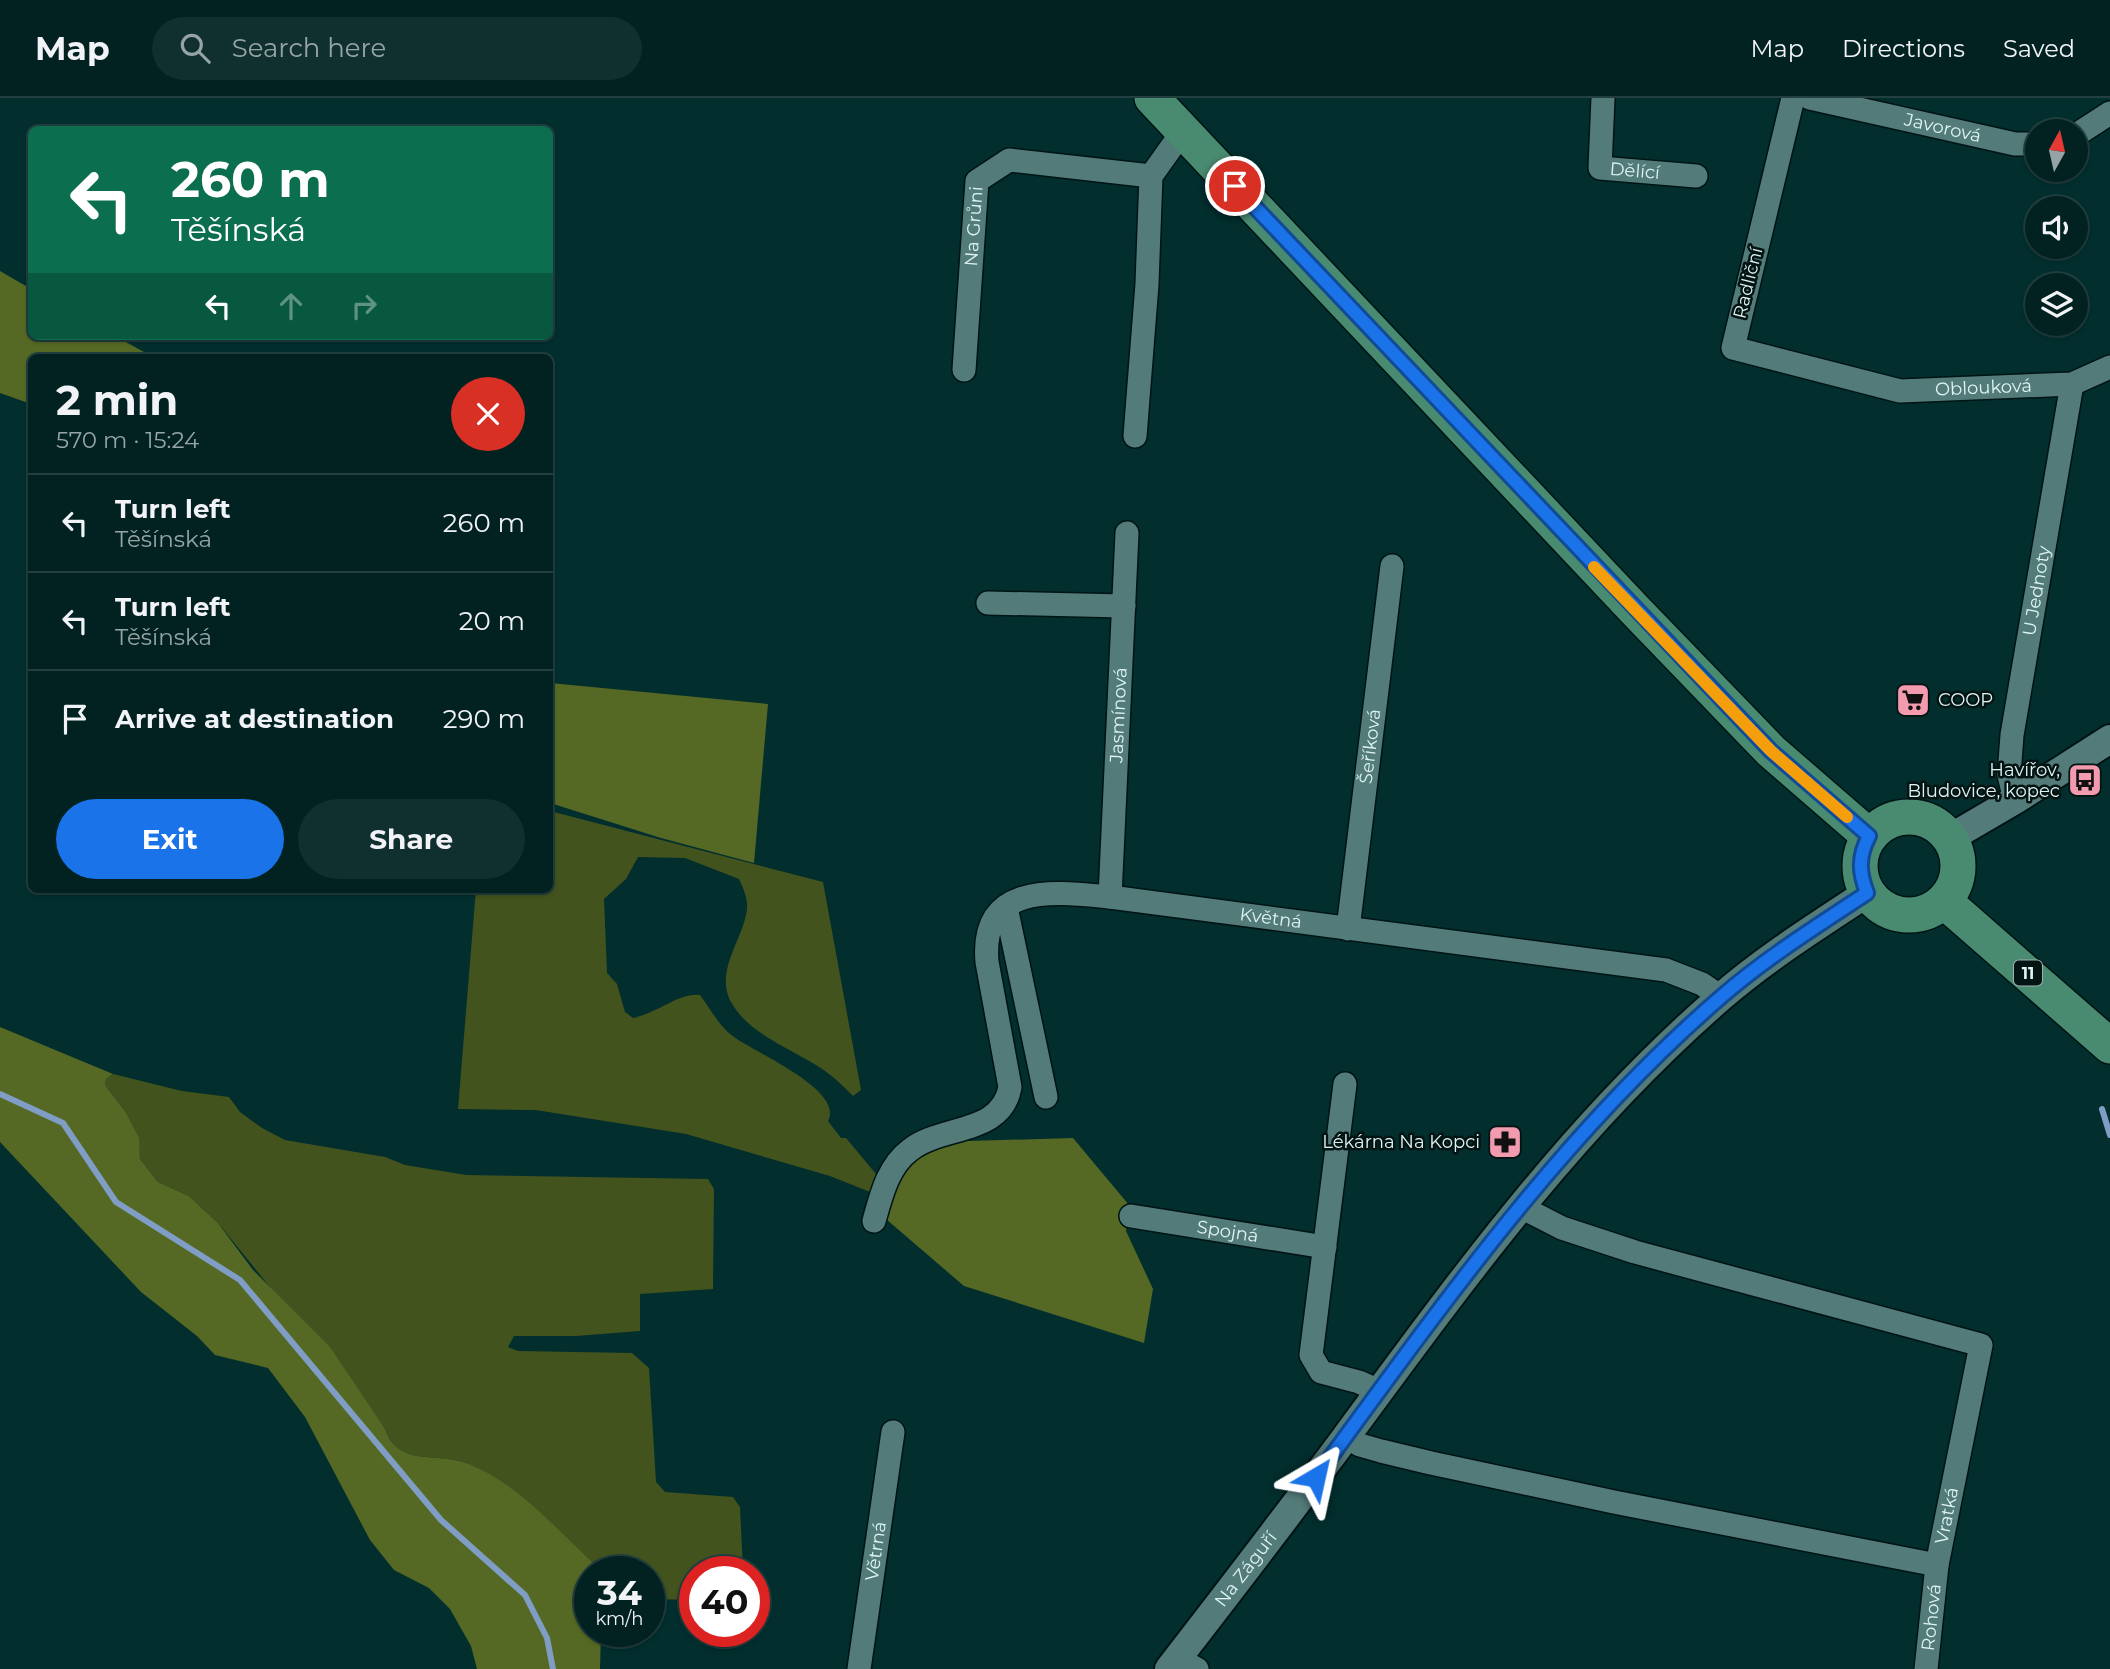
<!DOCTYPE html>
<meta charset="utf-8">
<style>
body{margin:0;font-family:Montserrat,sans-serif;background:#102f2f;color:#f1f3f6;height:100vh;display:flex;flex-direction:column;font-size:26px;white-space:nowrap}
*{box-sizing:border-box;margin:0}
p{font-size:23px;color:#96a4a5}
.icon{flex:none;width:38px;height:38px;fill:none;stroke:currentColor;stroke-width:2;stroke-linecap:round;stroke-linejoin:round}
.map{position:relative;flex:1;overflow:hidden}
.panel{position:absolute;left:28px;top:256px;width:525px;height:539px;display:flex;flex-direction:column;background:#022222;border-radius:10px;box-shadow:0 2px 5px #0004,0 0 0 2px #233f40}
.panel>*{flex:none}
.top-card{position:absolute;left:28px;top:28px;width:525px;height:214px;border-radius:10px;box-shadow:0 2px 5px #0004,0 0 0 2px #233f40;background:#0b6e4f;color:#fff;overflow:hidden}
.needle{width:46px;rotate:8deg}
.controls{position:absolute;left:2025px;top:21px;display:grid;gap:14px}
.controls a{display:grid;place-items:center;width:63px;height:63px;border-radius:50%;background:#022222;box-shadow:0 2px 5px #0004,0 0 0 2px #233f40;font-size:35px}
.speed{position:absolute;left:574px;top:1458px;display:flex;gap:14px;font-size:35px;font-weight:700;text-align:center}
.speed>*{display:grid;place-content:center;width:91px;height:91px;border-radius:50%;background:#022222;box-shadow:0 2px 5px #0004,0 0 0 2px #233f40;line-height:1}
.speed small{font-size:18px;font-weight:400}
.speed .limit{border:10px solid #d22;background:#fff;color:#111}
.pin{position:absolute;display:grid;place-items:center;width:60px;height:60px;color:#fff;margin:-30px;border:4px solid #fff;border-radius:50%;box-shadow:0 2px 7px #0007}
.me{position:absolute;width:77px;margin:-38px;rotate:36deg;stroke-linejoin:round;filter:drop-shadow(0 0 5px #0008)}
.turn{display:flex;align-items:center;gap:24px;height:147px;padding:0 28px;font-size:32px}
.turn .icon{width:91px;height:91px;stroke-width:2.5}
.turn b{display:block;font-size:49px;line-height:60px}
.lanes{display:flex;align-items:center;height:66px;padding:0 28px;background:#0003;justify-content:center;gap:35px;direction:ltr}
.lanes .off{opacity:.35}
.round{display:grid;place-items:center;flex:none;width:74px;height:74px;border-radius:37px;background:#102f2f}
.head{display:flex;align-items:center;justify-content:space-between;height:119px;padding:0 28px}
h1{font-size:42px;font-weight:700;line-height:52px}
.action{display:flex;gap:14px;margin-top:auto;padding:14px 28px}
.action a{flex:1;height:80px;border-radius:42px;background:#1a73e8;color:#fff;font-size:28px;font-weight:700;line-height:80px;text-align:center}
.action a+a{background:#102f2f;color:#f1f3f6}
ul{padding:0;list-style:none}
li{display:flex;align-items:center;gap:21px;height:98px;padding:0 28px;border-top:2px solid #233f40}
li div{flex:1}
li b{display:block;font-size:26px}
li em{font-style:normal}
header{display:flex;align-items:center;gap:42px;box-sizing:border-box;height:98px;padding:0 35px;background:#022222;border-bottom:2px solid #233f40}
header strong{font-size:33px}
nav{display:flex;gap:38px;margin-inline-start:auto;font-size:24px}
.search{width:490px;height:63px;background:#102f2f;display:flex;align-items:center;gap:18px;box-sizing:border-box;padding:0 24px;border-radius:38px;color:#96a4a5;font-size:26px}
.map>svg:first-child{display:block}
.green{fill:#43531d}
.forest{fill:#556924}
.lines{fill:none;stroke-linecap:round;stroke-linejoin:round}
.stream{stroke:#809dc6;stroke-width:6}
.minor-casing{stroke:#011414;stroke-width:26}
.tertiary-casing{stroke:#011414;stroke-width:32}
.primary-casing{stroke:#011414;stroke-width:38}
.minor{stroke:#537b7a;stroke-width:23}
.tertiary{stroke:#537b7a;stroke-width:28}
.primary{stroke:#498b70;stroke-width:35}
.route-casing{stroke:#114b97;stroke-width:18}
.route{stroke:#1a73e8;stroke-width:12}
.slow{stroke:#f59e0b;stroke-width:12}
.labels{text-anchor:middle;stroke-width:5;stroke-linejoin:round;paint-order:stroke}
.shield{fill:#041413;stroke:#9db1b0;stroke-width:2}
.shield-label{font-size:16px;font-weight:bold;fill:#def4f3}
.street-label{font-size:18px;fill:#def4f3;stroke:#041413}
.poi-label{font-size:18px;fill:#def4f3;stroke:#041413;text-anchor:end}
</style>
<header>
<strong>Map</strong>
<div class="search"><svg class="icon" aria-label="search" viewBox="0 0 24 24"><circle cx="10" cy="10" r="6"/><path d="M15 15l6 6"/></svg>Search here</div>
<nav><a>Map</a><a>Directions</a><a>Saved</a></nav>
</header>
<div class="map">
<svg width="2110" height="1571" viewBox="0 0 2110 1571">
<rect width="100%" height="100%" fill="#022e2e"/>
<!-- green -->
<g class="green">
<path d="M550,713L823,784L861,992L853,998C844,989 835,980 825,973C794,951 750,938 731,904C714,873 744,840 747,811C748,800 743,790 739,781L685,760L638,759L626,781L604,801L607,875L617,886L625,914L633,920C656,916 678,895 700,897C709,909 718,926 730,936C750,953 845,991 828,1023L841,1040H846L876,1076L870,1094L830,1078L686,1036L536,1012L458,1011L476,791H550Z"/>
<path d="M113,976L182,993L229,999L240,1014L262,1030L285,1042L385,1059L405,1067L466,1077L708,1081L714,1091L713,1191L640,1196V1233L576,1238H514L508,1249L518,1253L632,1255L649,1270L656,1384L665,1394L733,1399L740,1409L743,1473L695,1474V1502L649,1501V1474L602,1473C579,1453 556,1434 533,1414C511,1395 491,1374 463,1364C434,1355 398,1368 385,1331L218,1125L189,1098L158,1084L140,1061L138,1040L125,1013L105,987L106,981Z"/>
</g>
<!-- forest -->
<g class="forest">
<path d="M0,173L31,191L32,238H115L153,259H32L31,306L0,295Z"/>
<path d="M550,585L768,606L754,765L661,740L550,705Z"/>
<path d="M0,929L113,976L106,981L105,987L125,1013L139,1040L140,1061L158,1084L189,1098L218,1125L253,1172L330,1249L385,1331C398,1368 434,1355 463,1364C518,1383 560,1436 602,1473L590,1474V1533H601L600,1571H477L471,1548L450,1511L429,1490L394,1472L370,1442L305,1319L268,1270L215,1257L197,1238L141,1194L0,1044Z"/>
<path d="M1073,1040L1129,1107L1126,1133L1153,1191L1144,1245L964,1188L879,1115L902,1045Z"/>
</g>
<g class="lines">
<!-- stream -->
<g class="stream">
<path d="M0,996L63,1025L116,1104L240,1182L441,1422L525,1497L547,1540L553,1571"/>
<path d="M2102,1011L2110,1037"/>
</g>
<!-- minor casing -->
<g class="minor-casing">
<g id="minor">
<path id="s1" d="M1603,0L1600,70L1696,78"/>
<path id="s2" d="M1793,0L1733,250L1900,293L2072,286L2110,269"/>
<path id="s3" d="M1810,0L2015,46H2037"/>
<path d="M2076,37L2110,15"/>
<path id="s4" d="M964,272L977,83L1009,62L1151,78"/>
<path d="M1135,338L1147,186L1151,78L1183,33"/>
<path d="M988,505L1124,508"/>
<path id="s5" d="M2015,702L2009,677L2012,637L2072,286"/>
<path id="s6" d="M1110,799L1127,435"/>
<path d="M1006,809L1046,999"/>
<path id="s7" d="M1348,831L1392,468"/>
<path d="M1345,986L1311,1257L1321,1274L1359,1284L1379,1293"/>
<path id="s8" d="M1131,1118L1325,1149"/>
<path id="s9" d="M874,1123C881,1098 888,1068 910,1052C941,1027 1002,1037 1010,989L987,864C980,783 1056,794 1110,799L1666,872L1702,886L1721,899"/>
<path id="s10" d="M1346,1339L1360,1347L1381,1353L1431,1365L1614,1404L1937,1467L1981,1247L1635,1154L1562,1130L1519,1108"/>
<path d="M1177,1560L1197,1571"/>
<path id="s11" d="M859,1571L893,1334"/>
<path id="s12" d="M1926,1571L1937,1467"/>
</g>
</g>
<!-- tertiary casing -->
<g class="tertiary-casing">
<g id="tertiary">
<path d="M1950,740L2015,702L2110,641"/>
<path id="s13" d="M1169,1571C1228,1495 1287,1418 1345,1340C1460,1184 1573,1027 1721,899C1766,860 1817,828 1867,795"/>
</g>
</g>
<!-- primary casing -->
<g class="primary-casing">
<g id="primary">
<path d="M1152,0L1635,512L1771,653L1869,738"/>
<circle cx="1909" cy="768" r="49"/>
<path d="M1944,803L2110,948"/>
</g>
</g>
<!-- minor -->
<use href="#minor" class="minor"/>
<!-- tertiary -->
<use href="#tertiary" class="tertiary"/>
<!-- primary -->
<use href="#primary" class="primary"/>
</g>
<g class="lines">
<!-- route casing -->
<g class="route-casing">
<path id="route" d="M1235,88L1771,653L1869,738C1858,759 1859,774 1867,795C1817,828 1766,860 1721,899C1561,1037 1440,1210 1316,1379"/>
</g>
<!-- route -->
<use href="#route" class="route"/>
<!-- slow -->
<path class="slow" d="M1594,469L1771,653L1847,719"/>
</g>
<!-- icons -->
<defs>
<g id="supermarket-square" transform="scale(1.75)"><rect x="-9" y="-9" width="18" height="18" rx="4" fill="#f29aae" stroke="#041413"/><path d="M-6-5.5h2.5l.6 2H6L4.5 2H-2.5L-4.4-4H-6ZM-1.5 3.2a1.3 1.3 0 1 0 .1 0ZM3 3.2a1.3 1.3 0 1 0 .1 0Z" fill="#111"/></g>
<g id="bus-square" transform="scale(1.75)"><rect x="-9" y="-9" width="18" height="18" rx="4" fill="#f29aae" stroke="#041413"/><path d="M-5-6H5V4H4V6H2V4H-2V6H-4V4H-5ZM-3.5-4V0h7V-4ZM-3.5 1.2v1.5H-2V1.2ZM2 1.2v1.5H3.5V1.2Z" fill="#111"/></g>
<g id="pharmacy-square" transform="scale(1.75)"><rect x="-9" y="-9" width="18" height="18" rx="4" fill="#f29aae" stroke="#041413"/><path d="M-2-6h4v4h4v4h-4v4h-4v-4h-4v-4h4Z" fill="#111"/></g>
</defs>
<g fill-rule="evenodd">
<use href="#supermarket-square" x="1913" y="602"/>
<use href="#bus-square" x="2085" y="682"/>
<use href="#pharmacy-square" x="1505" y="1044"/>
</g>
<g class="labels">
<!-- shield labels -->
<rect class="shield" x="2014" y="862.5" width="28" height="25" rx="5"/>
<g class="shield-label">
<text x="2028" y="881">11</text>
</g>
<!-- street labels -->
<g class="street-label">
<text dy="6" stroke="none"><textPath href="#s3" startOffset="136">Javorová</textPath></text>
<text dy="6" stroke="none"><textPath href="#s1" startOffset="105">Dělící</textPath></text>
<text dy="6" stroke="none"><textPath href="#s4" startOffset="144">Na Grůni</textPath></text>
<text transform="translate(1748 185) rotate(-76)" y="6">Radliční</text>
<text dy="6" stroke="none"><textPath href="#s2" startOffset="513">Oblouková</textPath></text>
<text dy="6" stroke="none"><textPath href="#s5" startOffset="212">U Jednoty</textPath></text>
<text dy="6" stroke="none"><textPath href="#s6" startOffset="182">Jasmínová</textPath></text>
<text dy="6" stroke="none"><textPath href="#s7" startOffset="184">Šeříková</textPath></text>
<text dy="6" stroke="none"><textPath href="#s9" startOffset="663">Květná</textPath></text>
<text dy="6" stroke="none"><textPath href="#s8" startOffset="98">Spojná</textPath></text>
<text dy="6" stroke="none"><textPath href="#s10" startOffset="656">Vratká</textPath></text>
<text dy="6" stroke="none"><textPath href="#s11" startOffset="119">Větrná</textPath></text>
<text dy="6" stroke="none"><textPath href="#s13" startOffset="126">Na Záguří</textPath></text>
<text dy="6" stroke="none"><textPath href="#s12" startOffset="52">Rohová</textPath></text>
</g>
<!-- poi labels -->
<g class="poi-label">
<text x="1938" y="608" text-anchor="start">COOP</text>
<text x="2060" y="678">Havířov,<tspan x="2060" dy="21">Bludovice, kopec</tspan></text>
<text x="1480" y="1050">Lékárna Na Kopci</text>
</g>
</g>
</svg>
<div class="controls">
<a><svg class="needle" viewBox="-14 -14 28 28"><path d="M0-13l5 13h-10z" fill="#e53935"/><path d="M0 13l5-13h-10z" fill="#96a4a5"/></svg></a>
<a><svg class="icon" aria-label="sound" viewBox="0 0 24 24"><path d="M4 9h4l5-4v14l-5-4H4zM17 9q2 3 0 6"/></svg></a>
<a><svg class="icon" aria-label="layers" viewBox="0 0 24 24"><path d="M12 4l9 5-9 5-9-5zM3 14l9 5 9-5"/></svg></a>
</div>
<div class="speed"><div>34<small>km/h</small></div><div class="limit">40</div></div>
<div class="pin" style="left:1235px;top:88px;background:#d93025"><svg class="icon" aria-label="arrive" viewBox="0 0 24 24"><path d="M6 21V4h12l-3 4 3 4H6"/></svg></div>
<svg class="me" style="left:1316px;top:1379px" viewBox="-20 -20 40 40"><path d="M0-17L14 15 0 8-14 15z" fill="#1a73e8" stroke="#fff" stroke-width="4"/></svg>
<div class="top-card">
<div class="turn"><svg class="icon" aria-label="left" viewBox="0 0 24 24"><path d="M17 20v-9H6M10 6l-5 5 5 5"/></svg><div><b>260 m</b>Těšínská</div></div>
<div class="lanes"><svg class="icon" aria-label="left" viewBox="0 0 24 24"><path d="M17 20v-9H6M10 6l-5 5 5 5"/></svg><svg class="icon off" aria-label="ahead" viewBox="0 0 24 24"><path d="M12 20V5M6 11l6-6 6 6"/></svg><svg class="icon off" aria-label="right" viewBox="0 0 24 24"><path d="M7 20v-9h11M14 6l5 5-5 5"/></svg></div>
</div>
<section class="panel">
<div class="head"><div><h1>2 min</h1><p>570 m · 15:24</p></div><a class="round" style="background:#d93025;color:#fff"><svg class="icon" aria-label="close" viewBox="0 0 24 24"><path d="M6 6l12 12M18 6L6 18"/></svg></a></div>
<ul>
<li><svg class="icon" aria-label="left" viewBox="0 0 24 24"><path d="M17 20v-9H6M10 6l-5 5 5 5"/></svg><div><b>Turn left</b><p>Těšínská</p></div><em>260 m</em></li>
<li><svg class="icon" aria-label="left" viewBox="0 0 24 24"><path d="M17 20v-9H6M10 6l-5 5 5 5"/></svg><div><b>Turn left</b><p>Těšínská</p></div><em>20 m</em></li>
<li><svg class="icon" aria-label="arrive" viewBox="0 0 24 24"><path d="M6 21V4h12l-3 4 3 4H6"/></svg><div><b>Arrive at destination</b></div><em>290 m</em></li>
</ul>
<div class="action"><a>Exit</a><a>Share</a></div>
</section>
</div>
